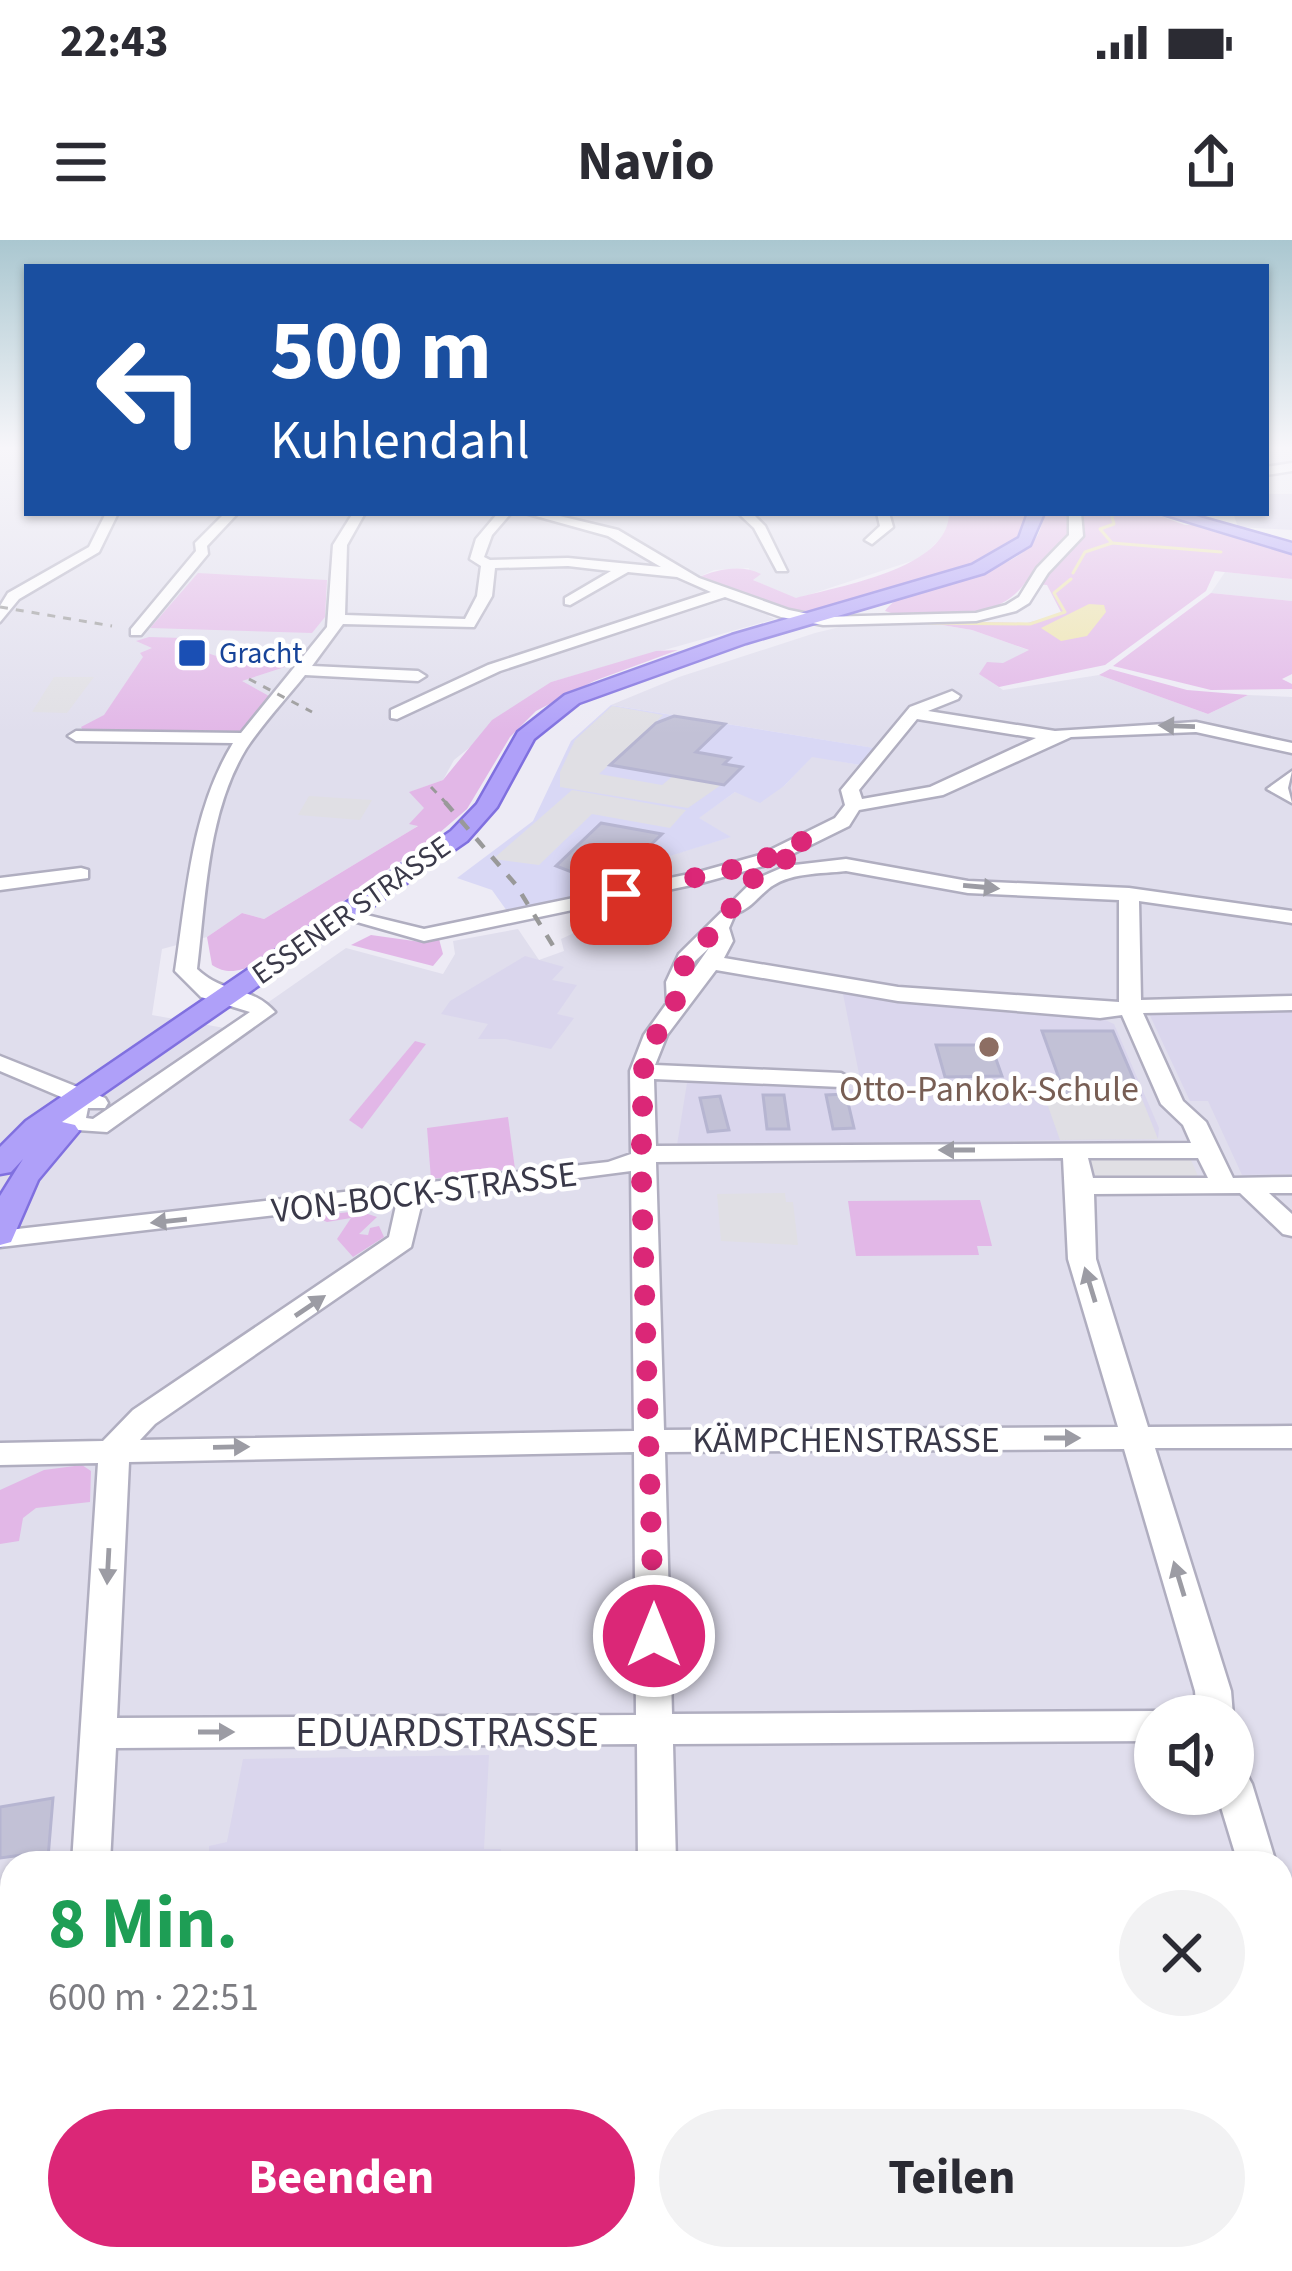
<!DOCTYPE html>
<html lang="de">
<meta charset="utf-8">
<style>
body{margin:0;font-family:"Source Sans 3",sans-serif;background:#f2f2f3;color:#2b2b33;height:100vh;display:flex;flex-direction:column;font-size:45px;white-space:nowrap}
*{box-sizing:border-box;margin:0}
p{font-size:39px;color:#7c7c81}
.icon{flex:none;width:66px;height:66px;fill:none;stroke:currentColor;stroke-width:2;stroke-linecap:round;stroke-linejoin:round}
.map{position:relative;flex:1;overflow:hidden}
.panel{position:absolute;left:0px;top:1611px;width:1293px;height:420px;display:flex;flex-direction:column;background:#fff;border-radius:36px 36px 0 0;box-shadow:0 3px 9px #0004}
.panel>*{flex:none}
.hud{position:absolute;left:24px;top:24px;width:1245px;height:252px;border-radius:0px;box-shadow:0 3px 9px #0004;background:#1a4fa0;color:#fff;overflow:hidden}
.controls{position:absolute;left:1134px;top:1455px;display:grid;gap:24px}
.controls a{display:grid;place-items:center;width:120px;height:120px;border-radius:50%;background:#fff;box-shadow:0 3px 9px #0004;font-size:60px}
.pin{position:absolute;display:grid;place-items:center;width:102px;height:102px;color:#fff;margin:-51px;border-radius:24px;box-shadow:0 6px 18px #0006}
.me{position:absolute;width:132px;margin:-66px;rotate:0deg;stroke-linejoin:round;filter:drop-shadow(0 0 9px #0008)}
.turn{display:flex;align-items:center;gap:42px;height:252px;padding:0 48px;font-size:54px}
.turn .icon{width:156px;height:156px;stroke-width:2.5}
.turn b{display:block;font-size:84px;line-height:102px}
.round{display:grid;place-items:center;flex:none;width:126px;height:126px;border-radius:63px;background:#f2f2f3}
.headline{display:flex;align-items:center;justify-content:space-between;height:204px;padding:0 48px}
h1{font-size:72px;font-weight:700;line-height:90px;color:#1e9e55}
.action{display:flex;gap:24px;margin-top:auto;padding:24px 48px}
.action a{flex:1;height:138px;border-radius:72px;background:#db2777;color:#fff;font-size:48px;font-weight:700;line-height:138px;text-align:center}
.action a+a{background:#f2f2f3;color:#2b2b33}
.status{display:flex;justify-content:space-between;align-items:center;height:84px;padding:0 60px;background:#fff;direction:ltr}
.status svg{height:33px;fill:currentColor}
header{display:flex;justify-content:space-between;align-items:center;height:156px;padding:0 48px;background:#fff;font-size:54px;font-weight:700}
.map>svg:first-child{display:block}
.residential{fill:#e0deed;fill-rule:evenodd}
.commercial{fill:#d9d8f5}
.education{fill:#dad6ed}
.green{fill:#e2b7e7}
.parking{fill:#e0dfe4}
.water{fill:#eee4ac}
.lines{fill:none;stroke-linecap:round;stroke-linejoin:round}
.stream{stroke:#eee4ac;stroke-width:3}
.building{fill:#c2c1d6;stroke:#b6b5d1;stroke-width:3}
.minor-casing{stroke:#b0aec0;stroke-width:5}
.major-casing{stroke:#8070df;stroke-width:5}
.minor{fill:#fff;fill-rule:evenodd}
.major{fill:#afa0f9;fill-rule:evenodd}
.rail-far1{stroke:#999;stroke-width:3;stroke-dasharray:8 8;stroke-linecap:butt}
.rail{stroke:#999;stroke-width:4.5;stroke-dasharray:12 12;stroke-linecap:butt}
.oneway{fill:#9c9ca4}
.route{stroke:#db2777;stroke-width:21;stroke-dasharray:0 37.8}
.transit-dot{fill:#1a4fb4;stroke:#fff;stroke-width:4.5}
.education-dot{fill:#8d6e63;stroke:#fff;stroke-width:4.5}
.labels{text-anchor:middle;stroke-width:9;stroke-linejoin:round;paint-order:stroke}
.far-transit-label{font-size:30px;fill:#164399;stroke:#fff;text-anchor:start}
.far-street-label{font-size:30px;fill:#3a3949;stroke:#fff}
.education-label{font-size:36px;fill:#785e54;stroke:#fff}
.street-label{font-size:36px;fill:#3a3949;stroke:#fff}
.near-street-label{font-size:42px;fill:#3a3949;stroke:#fff}
</style>
<div class="status"><b>22:43</b><svg viewBox="0 0 49 12"><path d="M0 12V9h3v3zM5 12V6h3v6zM10 12V3h3v9zM15 12V0h3v12zM26 1h20v11H26zM47 4h2v5h-2z"/></svg></div>
<header><svg class="icon" aria-label="menu" viewBox="0 0 24 24"><path d="M4 6h16M4 12h16M4 18h16"/></svg>Navio<svg class="icon" aria-label="share" viewBox="0 0 24 24"><path d="M12 15V3M7 8l5-5 5 5M5 13v7h14v-7"/></svg></header>
<div class="map">
<svg width="1292" height="2031" viewBox="0 0 1292 2031">
<rect width="100%" height="100%" fill="#edebf5"/>
<!-- residential -->
<g class="residential">
<path d="M0,209H27V273H949L950,277L948,291L921,318L796,359L751,339L749,328L714,330L690,341L774,374L768,376L775,379L551,442L454,520L443,540L410,552L425,568L420,584L413,589L264,679L242,673L207,697L162,709L152,775L230,789L346,708L443,734L455,714L453,701L518,689L539,720L564,711L561,699L635,665L670,657L661,639L642,624L730,597L698,578L735,552L784,546L812,516L860,525L873,508L611,465L679,437L815,393L856,383L917,381L972,390L1031,411L980,434L1003,450L1099,435L1208,474L1248,455L1292,457V2031H0ZM1155,1476H1233V1554H1155ZM12,1623H1281V2019H12Z"/>
<path d="M1225,332L1292,339V361L1211,353Z"/>
</g>
<!-- commercial -->
<path class="commercial" d="M611,465L874,508L860,525L812,517L784,546L760,563L735,552L699,578L731,597L644,624L661,639L507,671L492,650L457,638L533,581L571,501Z"/>
<!-- education -->
<g class="education">
<path d="M1266,254H1292V290L1238,287L1233,273H1266Z"/>
<path d="M525,716L564,727L552,740L577,745L557,774L574,778L551,809L505,799H478L488,784L441,774L450,761Z"/>
<path d="M843,754L1103,779L1114,784L1159,888L1158,899L677,905L687,843L807,842L822,849H862Z"/>
<path d="M1292,763V934L1242,935L1208,861H1190L1146,767Z"/>
<path d="M489,1515L484,1609H501V1623H209V1606L227,1602L243,1519Z"/>
</g>
<!-- green -->
<g class="green">
<path d="M949,273H1028L1023,296L972,328L812,372L785,370L697,338C717,329 742,324 761,334L753,340L796,358C839,346 949,329 949,273Z"/>
<path d="M1043,273H1152L1185,285H1200L1292,313V339L1215,331L1206,351L1105,425L999,447L979,434L987,422L1003,423L1029,410L972,390L918,381L1027,383L1062,374L1047,345L1025,343C998,381 927,385 885,371C913,331 1042,345 1043,273Z"/>
<path d="M198,333L327,340L325,377L312,393L150,388Z"/>
<path d="M1211,353L1292,361V434L1282,439L1292,444V449L1211,450L1113,426Z"/>
<path d="M149,397L183,398C206,418 250,428 278,420L291,425L242,441L269,456L240,492L231,495L84,492L81,487L104,475L143,417L140,413L152,408L136,401Z"/>
<path d="M678,410L594,441L536,471L510,497L467,569L408,620L398,622L255,725C239,731 227,735 212,725L207,697L242,673L264,679L418,586L409,584L424,568L409,552L443,540L492,480L551,442L656,411Z"/>
<path d="M1110,429L1187,450L1248,455L1208,474L1099,435Z"/>
<path d="M371,695L421,702L439,699L443,714L433,726L351,705Z"/>
<path d="M415,801L426,804L362,889L349,880Z"/>
<path d="M508,877L515,929L431,939L427,888Z"/>
<path d="M980,960L992,1006H977L979,1015L856,1016L848,961Z"/>
<path d="M359,971L377,977L359,994L368,995L370,988L379,986L384,997L353,1017L337,999L351,978L327,982L313,976Z"/>
<path d="M82,1225L91,1231L90,1262L36,1268L23,1278L19,1301L0,1304V1250L44,1230Z"/>
</g>
<!-- parking -->
<g class="parking">
<path d="M54,437H94L67,473L32,472Z"/>
<path d="M612,466L663,475L645,493L677,499L638,498L599,534L662,545L673,536L721,545L688,568L560,547V532L575,500Z"/>
<path d="M572,550L686,570L670,588L592,574L539,625L493,619Z"/>
<path d="M309,556L372,560L360,580L298,575Z"/>
<path d="M1064,851L1140,854L1158,899L1060,900L1043,852Z"/>
<path d="M1090,920H1191L1200,941H1097Z"/>
<path d="M785,953L786,962H793L798,1005L721,1001L717,954Z"/>
</g>
<!-- water -->
<path class="water" d="M1089,364L1104,365L1106,372L1087,396L1061,401L1041,388Z"/>
<g class="lines">
<!-- stream -->
<g class="stream">
<path d="M1112,303L1221,312"/>
<path d="M1073,333L1085,312L1112,303L1100,289L1114,284L1111,273"/>
<path d="M929,383L1030,384L1065,372L1054,353L1071,339"/>
</g>
</g>
<!-- building -->
<g class="building">
<path d="M674,476L725,484L696,512L730,518L724,524L742,527L724,545L610,525L656,483Z"/>
<path d="M601,583L662,594L608,646L556,626Z"/>
<path d="M1042,791H1113L1140,854L1065,855Z"/>
<path d="M936,805H991L1002,836L945,837Z"/>
<path d="M846,854L854,888L833,889L826,855Z"/>
<path d="M763,855H784L789,889H767Z"/>
<path d="M720,856L729,890L708,892L700,858Z"/>
<path d="M53,1558L48,1618L29,1621V1614L0,1618V1567Z"/>
</g>
<g class="lines">
<!-- minor casing -->
<g class="minor-casing">
<g id="minor">
<path d="M1292,223V231L1266,235V227Z"/>
<path d="M106,273H118L99,312L19,359L0,382V366L8,353L89,307Z"/>
<path d="M225,273H238L207,306L208,314L141,395H131V389L196,311L195,303Z"/>
<path d="M353,273H365L347,305L345,375L465,379L477,356L481,326L470,319L476,299L498,273H511L492,295L484,317L490,320L568,318L661,327L608,296L525,273H547L618,290L699,338L789,370L823,377L976,373L1006,365L1019,357L1037,328L1069,295V273H1081L1083,296L1048,333L1029,363L1016,371L976,381L823,385L781,377L725,357L500,431L397,479L391,478V470L488,425L711,352L677,337L628,332L570,365L565,364V358L611,331L568,326L495,328L492,356L474,387L343,384L312,426L418,431L426,436L418,441L305,435C286,459 263,483 246,509C207,573 206,657 197,729C226,756 251,745 275,772L107,892L63,889L60,884L66,859L0,831V816L105,858L108,863L105,868H88L86,878L93,879L250,772L201,757L175,731C187,653 191,572 233,503L76,501L68,496L76,491L241,493L327,387L333,305Z"/>
<path d="M738,273H752L765,286L787,331H777L754,288Z"/>
<path d="M877,273H889L893,287L872,304L865,300L880,286Z"/>
<path d="M952,451L960,456L958,459L928,471L1055,491L1196,482L1292,503V513L1196,492L1071,497L943,555L859,570L849,586L774,623L701,643L424,701L336,676L346,670L424,689L699,632L760,615L835,578L845,565L841,550L910,467ZM917,479L1036,498L930,547L862,559L859,550Z"/>
<path d="M1292,531L1288,548L1292,563L1267,549Z"/>
<path d="M846,619L968,641L1129,648L1292,671V683L1139,661L1141,760L1292,756V770L1143,773L1183,861L1206,882L1233,938L1292,937V953H1269L1292,974V996L1283,994L1240,953L1094,954L1096,1019L1148,1187L1292,1186V1208H1155L1231,1451L1233,1476H1197L1195,1451L1124,1209L665,1212L672,1474L1155,1471L1168,1476H1155V1501L673,1504L676,1623H638L637,1504L116,1508L110,1623H72L98,1223L0,1225V1203L103,1201L133,1170L389,997L397,961L0,1007V991L608,922L631,914L630,831L644,795L667,763L666,742L679,714L754,640L786,626ZM846,631L968,653L1119,660V762L898,747L724,718L733,701L729,688L735,674C751,668 755,660 767,650C787,632 821,634 846,631ZM709,708L690,735L695,721ZM716,730L898,761L1100,778L1122,775L1161,864L1183,885L1191,903L656,906L654,839L841,847L853,840L841,833L655,825L667,795ZM1063,918L1068,1019L1118,1187L664,1190L656,922ZM1088,918H1198L1208,938H1093ZM631,931L634,1191L140,1200L155,1184L411,1007L423,958ZM634,1212L636,1475L117,1478L129,1222Z"/>
<path d="M81,628L88,630V638L0,650V638Z"/>
<path d="M1233,1528L1246,1533L1252,1544L1276,1623H1238L1217,1554H1233Z"/>
<path d="M1281,1685L1292,1689V1758L1281,1754Z"/>
<path d="M1292,1837V1879L1281,1880V1838Z"/>
<path d="M66,2019H112L114,2031H68Z"/>
<path d="M743,2019H792L797,2031H748Z"/>
</g>
</g>
<!-- major casing -->
<g class="major-casing">
<g id="major">
<path d="M1028,273H1044L1030,305L984,333L746,403L579,463L534,499L497,567L467,601L62,882L75,885L79,891L38,940L11,1002L0,1005V956L23,919L11,932L0,934V907L26,881L451,591L477,564L518,492L565,455L732,395L972,325L1019,298Z"/>
<path d="M1160,273H1185L1292,303V313Z"/>
</g>
</g>
<!-- minor -->
<use href="#minor" class="minor"/>
<!-- major -->
<use href="#major" class="major"/>
<!-- rail-far1 -->
<g class="rail-far1">
<path d="M0,367L112,386"/>
<path d="M249,439L312,472"/>
<path d="M431,547L448,565"/>
</g>
<!-- rail -->
<path class="rail" d="M445,562L516,645L555,709"/>
</g>
<!-- one-way arrows -->
<defs><path id="oneway-solid" d="M-6-.8H1V-3.2L6.5 0L1 3.2V.8H-6Z" transform="scale(3)"/></defs>
<g class="oneway">
<use href="#oneway-solid" transform="translate(1177 486) rotate(-178)"/>
<use href="#oneway-solid" transform="translate(981 647) rotate(5)"/>
<use href="#oneway-solid" transform="translate(957 910) rotate(180)"/>
<use href="#oneway-solid" transform="translate(169 981) rotate(174)"/>
<use href="#oneway-solid" transform="translate(1090 1045) rotate(-107)"/>
<use href="#oneway-solid" transform="translate(310 1066) rotate(-34)"/>
<use href="#oneway-solid" transform="translate(1062 1198)"/>
<use href="#oneway-solid" transform="translate(231 1207) rotate(-1)"/>
<use href="#oneway-solid" transform="translate(108 1326) rotate(93)"/>
<use href="#oneway-solid" transform="translate(1179 1339) rotate(-107)"/>
<use href="#oneway-solid" transform="translate(216 1492)"/>
</g>
<!-- sky -->
<linearGradient id="sky" x2="0" y2="1"><stop stop-color="#aac7d0"/><stop offset="0.42" stop-color="#f7f6fa"/><stop offset="1" stop-color="#f7f6fa" stop-opacity="0"/></linearGradient>
<rect width="1292" height="494" fill="url(#sky)"/>
<g class="lines">
<!-- route -->
<path class="route" d="M621,654L752,625L807,599L806,607L746,643L719,689L695,707L676,740V760L644,817L641,920L654,1396"/>
</g>
<!-- markers -->
<rect class="transit-dot" x="177" y="398" width="30" height="30" rx="6"/>
<circle class="education-dot" cx="989" cy="807" r="12"/>
<g class="labels">
<!-- far-transit labels -->
<g class="far-transit-label">
<text x="219" y="423">Gracht</text>
</g>
<!-- far-street labels -->
<g class="far-street-label">
<text transform="translate(351 670) rotate(-35)" y="10">ESSENER STRASSE</text>
</g>
<!-- education labels -->
<g class="education-label">
<text x="989" y="861">Otto-Pankok-Schule</text>
</g>
<!-- street labels -->
<g class="street-label">
<text transform="translate(424 951) rotate(-7)" y="13">VON-BOCK-STRASSE</text>
<text x="846" y="1212">KÄMPCHENSTRASSE</text>
</g>
<!-- near-street labels -->
<g class="near-street-label">
<text x="447" y="1506">EDUARDSTRASSE</text>
</g>
</g>
</svg>
<div class="controls">
<a><svg class="icon" aria-label="sound" viewBox="0 0 24 24"><path d="M4 9h4l5-4v14l-5-4H4zM17 9q2 3 0 6"/></svg></a>
</div>
<div class="pin" style="left:621px;top:654px;background:#d93025"><svg class="icon" aria-label="arrive" viewBox="0 0 24 24"><path d="M6 21V4h12l-3 4 3 4H6"/></svg></div>
<svg class="me" style="left:654px;top:1396px" viewBox="-20 -20 40 40"><circle r="17" fill="#db2777" stroke="#fff" stroke-width="3"/><path d="M0-11L8 9 0 5-8 9z" fill="#fff"/></svg>
<div class="hud">
<div class="turn"><svg class="icon" aria-label="left" viewBox="0 0 24 24"><path d="M17 20v-9H6M10 6l-5 5 5 5"/></svg><div><b>500 m</b>Kuhlendahl</div></div>
</div>
<section class="panel">
<div class="headline"><div><h1>8 Min.</h1><p>600 m · 22:51</p></div><a class="round"><svg class="icon" aria-label="close" viewBox="0 0 24 24"><path d="M6 6l12 12M18 6L6 18"/></svg></a></div>
<div class="action"><a>Beenden</a><a>Teilen</a></div>
</section>
</div>
